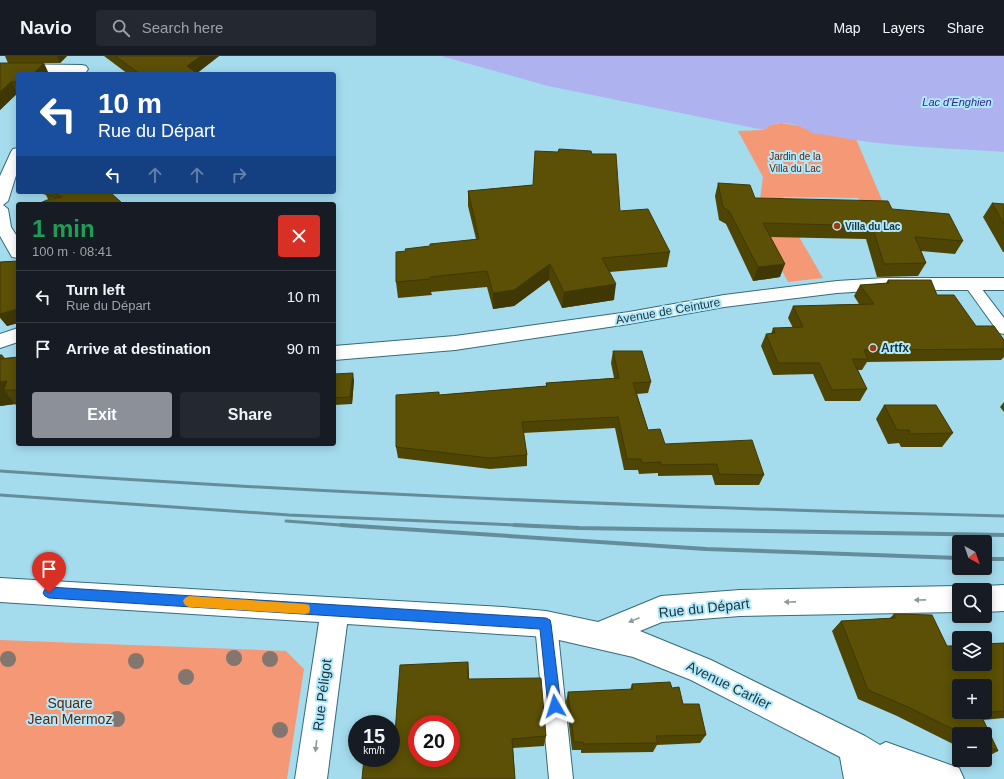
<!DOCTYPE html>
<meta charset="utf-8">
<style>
body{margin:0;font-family:Arial,sans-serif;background:#242831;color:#f1f3f6;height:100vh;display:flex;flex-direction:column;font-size:15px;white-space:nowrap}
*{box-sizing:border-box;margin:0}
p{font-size:13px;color:#9ea1a6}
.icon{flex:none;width:22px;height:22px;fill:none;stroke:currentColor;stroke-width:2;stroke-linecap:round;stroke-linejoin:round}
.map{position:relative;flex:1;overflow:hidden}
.sheet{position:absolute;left:16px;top:146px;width:320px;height:244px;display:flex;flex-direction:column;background:#171b24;border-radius:4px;box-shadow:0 2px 10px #0003}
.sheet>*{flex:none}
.hud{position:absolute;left:16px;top:16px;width:320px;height:122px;border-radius:4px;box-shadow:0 2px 10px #0003;background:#1a4fa0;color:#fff;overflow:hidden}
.needle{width:26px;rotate:140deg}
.tools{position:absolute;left:952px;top:479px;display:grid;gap:8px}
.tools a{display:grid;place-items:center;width:40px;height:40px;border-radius:4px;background:#171b24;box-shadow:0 2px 10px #0003;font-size:20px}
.speed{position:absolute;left:348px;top:659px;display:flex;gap:8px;font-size:20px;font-weight:700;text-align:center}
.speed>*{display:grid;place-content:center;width:52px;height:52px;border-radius:50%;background:#171b24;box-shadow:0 2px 10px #0003;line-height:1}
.speed small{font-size:10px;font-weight:400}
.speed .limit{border:6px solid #d22;background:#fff;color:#111}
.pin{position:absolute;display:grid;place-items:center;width:34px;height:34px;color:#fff;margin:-41px -17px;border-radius:50% 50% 50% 0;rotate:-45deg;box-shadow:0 0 4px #0007}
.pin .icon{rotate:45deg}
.me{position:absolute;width:44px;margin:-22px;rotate:354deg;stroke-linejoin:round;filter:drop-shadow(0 0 3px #0008)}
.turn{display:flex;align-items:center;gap:14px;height:84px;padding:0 16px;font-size:18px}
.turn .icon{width:52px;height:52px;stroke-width:2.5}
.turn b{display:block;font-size:28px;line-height:34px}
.lanes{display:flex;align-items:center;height:38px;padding:0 16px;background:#0003;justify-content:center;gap:20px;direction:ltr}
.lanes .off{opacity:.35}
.round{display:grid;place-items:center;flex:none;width:42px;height:42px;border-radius:4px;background:#242831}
.summary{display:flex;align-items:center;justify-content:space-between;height:68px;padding:0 16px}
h1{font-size:24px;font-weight:700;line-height:30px;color:#1e9e55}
.button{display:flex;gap:8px;margin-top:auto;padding:8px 16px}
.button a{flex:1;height:46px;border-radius:4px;background:#8c9099;color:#fff;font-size:16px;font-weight:700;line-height:46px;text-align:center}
.button a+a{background:#242831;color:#f1f3f6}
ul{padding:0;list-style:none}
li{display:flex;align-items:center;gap:12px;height:52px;padding:0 16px;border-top:1px solid #363941}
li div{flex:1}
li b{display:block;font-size:15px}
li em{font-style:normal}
header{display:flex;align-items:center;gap:24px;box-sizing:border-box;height:56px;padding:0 20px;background:#171b24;border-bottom:1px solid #363941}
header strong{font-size:19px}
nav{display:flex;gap:22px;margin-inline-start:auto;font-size:14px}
.search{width:280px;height:36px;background:#242831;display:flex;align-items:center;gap:10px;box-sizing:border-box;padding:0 14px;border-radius:4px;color:#9ea1a6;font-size:15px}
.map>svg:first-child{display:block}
.green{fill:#f59876}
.water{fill:#aeb3f0}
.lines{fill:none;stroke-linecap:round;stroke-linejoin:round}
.lane-casing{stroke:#356b7b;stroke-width:2}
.street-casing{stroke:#356b7b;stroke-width:2}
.lane{fill:#fff;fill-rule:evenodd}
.street{fill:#fff;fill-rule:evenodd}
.rail-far1{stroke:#648d99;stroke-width:3}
.rail{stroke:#648d99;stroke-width:4}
.tree{fill:#82766e}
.wall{fill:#4e4505}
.shaded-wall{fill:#403804}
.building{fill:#5b5006;stroke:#403804;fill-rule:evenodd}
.oneway{fill:#8e999c}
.route{fill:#1a73e8;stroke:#114b97}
.slow{fill:#f59e0b}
.poi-dot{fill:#a03a0e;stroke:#b0e9fb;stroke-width:1.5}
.labels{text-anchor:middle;stroke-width:4;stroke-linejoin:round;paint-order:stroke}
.far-park-label{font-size:10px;fill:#662206;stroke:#b0e9fb}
.far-poi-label{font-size:10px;font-weight:bold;fill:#1c333a;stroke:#b0e9fb;text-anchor:start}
.far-water-label{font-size:11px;font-style:italic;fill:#352597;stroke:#b0e9fb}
.street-label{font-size:12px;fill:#1c333a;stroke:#b0e9fb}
.poi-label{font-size:12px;font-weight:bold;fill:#1c333a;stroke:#b0e9fb;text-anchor:start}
.near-street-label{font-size:14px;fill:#1c333a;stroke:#b0e9fb}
.near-park-label{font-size:14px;fill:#662206;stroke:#b0e9fb}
</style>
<header>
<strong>Navio</strong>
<div class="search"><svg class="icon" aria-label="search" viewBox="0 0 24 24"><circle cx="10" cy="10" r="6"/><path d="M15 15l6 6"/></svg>Search here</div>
<nav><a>Map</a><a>Layers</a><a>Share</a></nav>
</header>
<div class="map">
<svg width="1004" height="723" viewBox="0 0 1004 723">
<rect width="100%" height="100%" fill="#a4dcee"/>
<!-- green -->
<g class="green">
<path d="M781,67L800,70L812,76L856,83L885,151L864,150L858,142L783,141L798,179L823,222L788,226L757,165L763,121L738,75L764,74L770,69Z"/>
<path d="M0,584L286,595L304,613L287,723H0Z"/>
</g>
<!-- water -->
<path class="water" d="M441,0H1004V96C945,92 885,91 827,79C823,79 817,78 812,77C809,75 807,73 804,72C794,67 773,63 764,74L548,30Z"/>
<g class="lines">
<!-- lane casing -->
<g class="lane-casing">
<g id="lane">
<path d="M970,223L975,224L1004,262V278L999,277L963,227L965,224Z"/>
<path d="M546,558L554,561L557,568L573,723H549L535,568L538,561Z"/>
</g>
</g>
<!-- street casing -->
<g class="street-casing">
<g id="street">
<path d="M0,8L82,9L86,10L88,13L86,16L82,17L0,16Z"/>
<path d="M18,92V113L8,145L3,149L8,153L11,171L18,182V202L12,201L0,180V120L11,96L13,93Z"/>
<path d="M885,222H1004V234H885L837,237L724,251L629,268L455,294L334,304V290L455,280L629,256L724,239L837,225Z"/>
<path d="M18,272V286L0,292V278Z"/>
<path d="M0,522L503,551L546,555L598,566L661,540L740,534L959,530L968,534H959V556L740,560L662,566L640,575L711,604L865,680L880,689L886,686L959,712L964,723H844L840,701L691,624L633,601L546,581L347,568L327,723H295L319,566L0,546Z"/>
<path d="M1004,529V555L985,556V534H976L985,530Z"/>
</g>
</g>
<!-- lane -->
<use href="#lane" class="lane"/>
<!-- street -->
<use href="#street" class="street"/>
<!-- rail-far1 -->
<g class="rail-far1">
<path d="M0,415C334,438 669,452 1004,460"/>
<path d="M0,439L289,459L536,470"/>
<path d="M286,465L354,470"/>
</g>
<!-- rail -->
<g class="rail">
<path d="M341,469L706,493L959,502"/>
<path d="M514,469L579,472L1004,479"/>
<path d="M985,503H1004"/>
</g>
</g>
<!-- trees -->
<g class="tree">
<circle cx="234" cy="602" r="8"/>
<circle cx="8" cy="603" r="8"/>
<circle cx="270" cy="603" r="8"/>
<circle cx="136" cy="605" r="8"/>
<circle cx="186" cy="621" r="8"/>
<circle cx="117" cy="663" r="8"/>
<circle cx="280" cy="674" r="8"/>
</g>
<!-- wall -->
<g class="wall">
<path d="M5,0H67L60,7H8Z"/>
<path d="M104,0H219L197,17L198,18H128Z"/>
<path d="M0,7L18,18V37L0,54Z"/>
<path d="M592,98L620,155L670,196L667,211L610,216L614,244L562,252L549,224L514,250L493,253L487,231L431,236L432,239L398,242L396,226L406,195L476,183L468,150V135L533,129Z"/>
<path d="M718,127L755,142L892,153L963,185L955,198L921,195L926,207L918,220L877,221L866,183L770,181L780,221L753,225L726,168L719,164L715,140Z"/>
<path d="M42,136H110L49,143H48L46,139L43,138Z"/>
<path d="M992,147L1004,148V196H1003L983,161Z"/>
<path d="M18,205V267L7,270L0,262V206Z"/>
<path d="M888,224L937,239L976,270L1004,284V301L1001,304L867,306L862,314H858L867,333L860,345H825L813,318L773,319L761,290L766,278H771L773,272H793L788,262L793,250L859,248L854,240L860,229L886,227Z"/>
<path d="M613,295L651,326L648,337L637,338L648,374L665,388L764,419L759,429H715L712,419L658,420V417L639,418L638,414H624L615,372L523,377L527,399V410L490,413L398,402L396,391L439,339L546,330V327L614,322L611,307Z"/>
<path d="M2,299L5,302L18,301V352L15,348L0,350Z"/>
<path d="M334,318L354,324L352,348L334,349Z"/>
<path d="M1004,346V356L1000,351Z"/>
<path d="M884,349L953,377L942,391H901L899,387L888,388L876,363Z"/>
<path d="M894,558L947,590L1004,587V662L983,664L998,695L985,702V678H959V691L897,660L858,643L832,575L841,565L890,562Z"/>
<path d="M469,617V623L546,680L544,690L513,692L515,723H362Z"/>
<path d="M632,628L683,648L706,679L700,687L657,689L653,696L581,697V694H572L566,645L568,636L630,634Z"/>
</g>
<!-- shaded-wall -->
<g class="shaded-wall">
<path d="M57,0H67L60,7Z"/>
<path d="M201,0H219L196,18L187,10Z"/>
<path d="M44,7L49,18H33Z"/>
<path d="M11,26L17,37L0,54V36Z"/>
<path d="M550,208L549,224L514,250L493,253V237Z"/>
<path d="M785,208L780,221L753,225L758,211Z"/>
<path d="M616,228L614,244L562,252L564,236Z"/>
<path d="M18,253V267L7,270L0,260V258Z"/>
<path d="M353,317L354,324L352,348L350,341Z"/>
<path d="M7,325L4,334L15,348L0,350V326Z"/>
<path d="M468,606L469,617V634L468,623Z"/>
</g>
<!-- building -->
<g class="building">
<path d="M115,0H201L187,10L198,18H140Z"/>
<path d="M0,7H44L33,18H18V26H11L0,36Z"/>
<path d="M559,93L591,95L592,98H616L620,155L648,153L670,196L602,202L616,228L564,236L550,208L514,234L493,237L487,215L430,221V223L396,226V196L406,195L405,193L430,190V188L479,183L468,135L533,129L535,95L558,96Z"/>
<path d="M718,127L750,129L755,142L888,145L892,153L949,158L963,185L915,181L926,207L884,208L872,170L763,167L785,208L758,211L729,155L723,151Z"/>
<path d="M52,136H110L123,148H38L47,144L62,141Z"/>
<path d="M992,147L1004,148V168Z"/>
<path d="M18,205V253L0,258V206Z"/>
<path d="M888,224H931L937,239H954L976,270H994L1004,284V293L864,294L868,303H852L867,333L832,334L819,307H778L766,278L775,277L773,272L803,271L793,250L874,248L860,229L889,227Z"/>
<path d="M613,295H642L651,326L633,327L648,374L660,373L665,388L752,384L764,419L719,418L717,408L661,409V406L642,407L641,403H627L618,361L522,366L527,399L489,402L396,391V339L439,336V339L547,330L546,327L619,322Z"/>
<path d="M0,299H2L1,303L18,301V334H4L7,325L0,326Z"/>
<path d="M353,317L350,341L334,342V318Z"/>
<path d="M884,349H936L953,377L910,378L909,374H897Z"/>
<path d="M894,558L932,559L947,590H959V608H985V588L1004,587V655L980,657L998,695L985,689V678H963L908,651L868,634L841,565L895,562ZM959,630H985V656H959Z"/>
<path d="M468,606V623L541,622L546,680L512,683L515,723H362L364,702H391V691H394L400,609ZM417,668H451V702H417Z"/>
<path d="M670,626L672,632L679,631L683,648H699L706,679L656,680L658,687L583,688V686H574L568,636L633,633L632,628Z"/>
</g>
<!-- one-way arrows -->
<defs><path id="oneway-solid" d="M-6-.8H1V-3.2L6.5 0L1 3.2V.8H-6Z"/></defs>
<g class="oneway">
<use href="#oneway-solid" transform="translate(920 544) rotate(179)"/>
<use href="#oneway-solid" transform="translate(790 546) rotate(179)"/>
<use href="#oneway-solid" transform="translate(634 564) rotate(158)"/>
<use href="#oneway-solid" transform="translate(316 690) rotate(97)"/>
</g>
<!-- route -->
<path class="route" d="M49,531L546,562L550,564L551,568L561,650L559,655L555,657L550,655L548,650L540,573L49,542L45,540L43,537L45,533Z"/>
<!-- slow -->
<path class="slow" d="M189,540L305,548L309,549L310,553L309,557L305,558L189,551L185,549L183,545L185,542Z"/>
<!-- markers -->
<g class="poi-dot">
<circle cx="837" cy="170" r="4"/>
<circle cx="873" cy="292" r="4"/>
</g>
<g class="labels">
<!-- far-park labels -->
<g class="far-park-label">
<text x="795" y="104">Jardin de la<tspan x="795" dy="12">Villa du Lac</tspan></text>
</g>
<!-- far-poi labels -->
<g class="far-poi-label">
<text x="845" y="174">Villa du Lac</text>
</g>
<!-- far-water labels -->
<g class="far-water-label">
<text x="957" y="50">Lac d'Enghien</text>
</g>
<!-- street labels -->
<g class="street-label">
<text transform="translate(668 255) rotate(-10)" y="4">Avenue de Ceinture</text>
</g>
<!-- poi labels -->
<g class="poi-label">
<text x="881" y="296">Artfx</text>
</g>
<!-- near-street labels -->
<g class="near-street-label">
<text transform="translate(704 552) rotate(-6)" y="5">Rue du Départ</text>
<text transform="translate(729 629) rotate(26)" y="5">Avenue Carlier</text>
<text transform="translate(322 639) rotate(-83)" y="5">Rue Péligot</text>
</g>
<!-- near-park labels -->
<g class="near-park-label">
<text x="70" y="652">Square<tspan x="70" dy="16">Jean Mermoz</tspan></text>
</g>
</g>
</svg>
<div class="tools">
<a><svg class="needle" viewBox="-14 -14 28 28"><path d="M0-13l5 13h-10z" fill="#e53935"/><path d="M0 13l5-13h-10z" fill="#9ea1a6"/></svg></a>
<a><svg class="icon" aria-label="search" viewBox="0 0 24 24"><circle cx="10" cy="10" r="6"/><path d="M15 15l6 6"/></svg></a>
<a><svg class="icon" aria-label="layers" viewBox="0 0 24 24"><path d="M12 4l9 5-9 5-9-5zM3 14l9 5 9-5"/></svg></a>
<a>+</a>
<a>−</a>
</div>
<div class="speed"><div>15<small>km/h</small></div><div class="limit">20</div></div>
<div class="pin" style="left:49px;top:537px;background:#d93025"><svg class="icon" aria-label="arrive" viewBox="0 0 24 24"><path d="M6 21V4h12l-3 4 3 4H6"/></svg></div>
<svg class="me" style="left:555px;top:650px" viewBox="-20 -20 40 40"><path d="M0-17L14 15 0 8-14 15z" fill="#1a73e8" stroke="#fff" stroke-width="4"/></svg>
<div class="hud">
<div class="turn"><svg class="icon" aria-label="left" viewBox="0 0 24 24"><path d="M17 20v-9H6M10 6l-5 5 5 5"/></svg><div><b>10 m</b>Rue du Départ</div></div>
<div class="lanes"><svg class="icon" aria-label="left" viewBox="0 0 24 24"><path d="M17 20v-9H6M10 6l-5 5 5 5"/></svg><svg class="icon off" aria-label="ahead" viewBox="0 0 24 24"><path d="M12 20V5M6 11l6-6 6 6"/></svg><svg class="icon off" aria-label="ahead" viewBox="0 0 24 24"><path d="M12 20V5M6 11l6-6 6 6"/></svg><svg class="icon off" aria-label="right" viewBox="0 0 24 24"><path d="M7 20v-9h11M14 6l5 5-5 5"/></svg></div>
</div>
<section class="sheet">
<div class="summary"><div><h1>1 min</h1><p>100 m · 08:41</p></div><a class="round" style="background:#d93025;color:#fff"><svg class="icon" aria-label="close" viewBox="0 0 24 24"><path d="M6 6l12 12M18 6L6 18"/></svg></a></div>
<ul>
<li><svg class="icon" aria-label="left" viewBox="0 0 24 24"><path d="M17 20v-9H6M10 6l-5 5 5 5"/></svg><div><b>Turn left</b><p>Rue du Départ</p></div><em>10 m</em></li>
<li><svg class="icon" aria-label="arrive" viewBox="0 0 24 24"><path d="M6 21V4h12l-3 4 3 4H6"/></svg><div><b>Arrive at destination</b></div><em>90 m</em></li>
</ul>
<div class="button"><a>Exit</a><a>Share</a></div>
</section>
</div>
